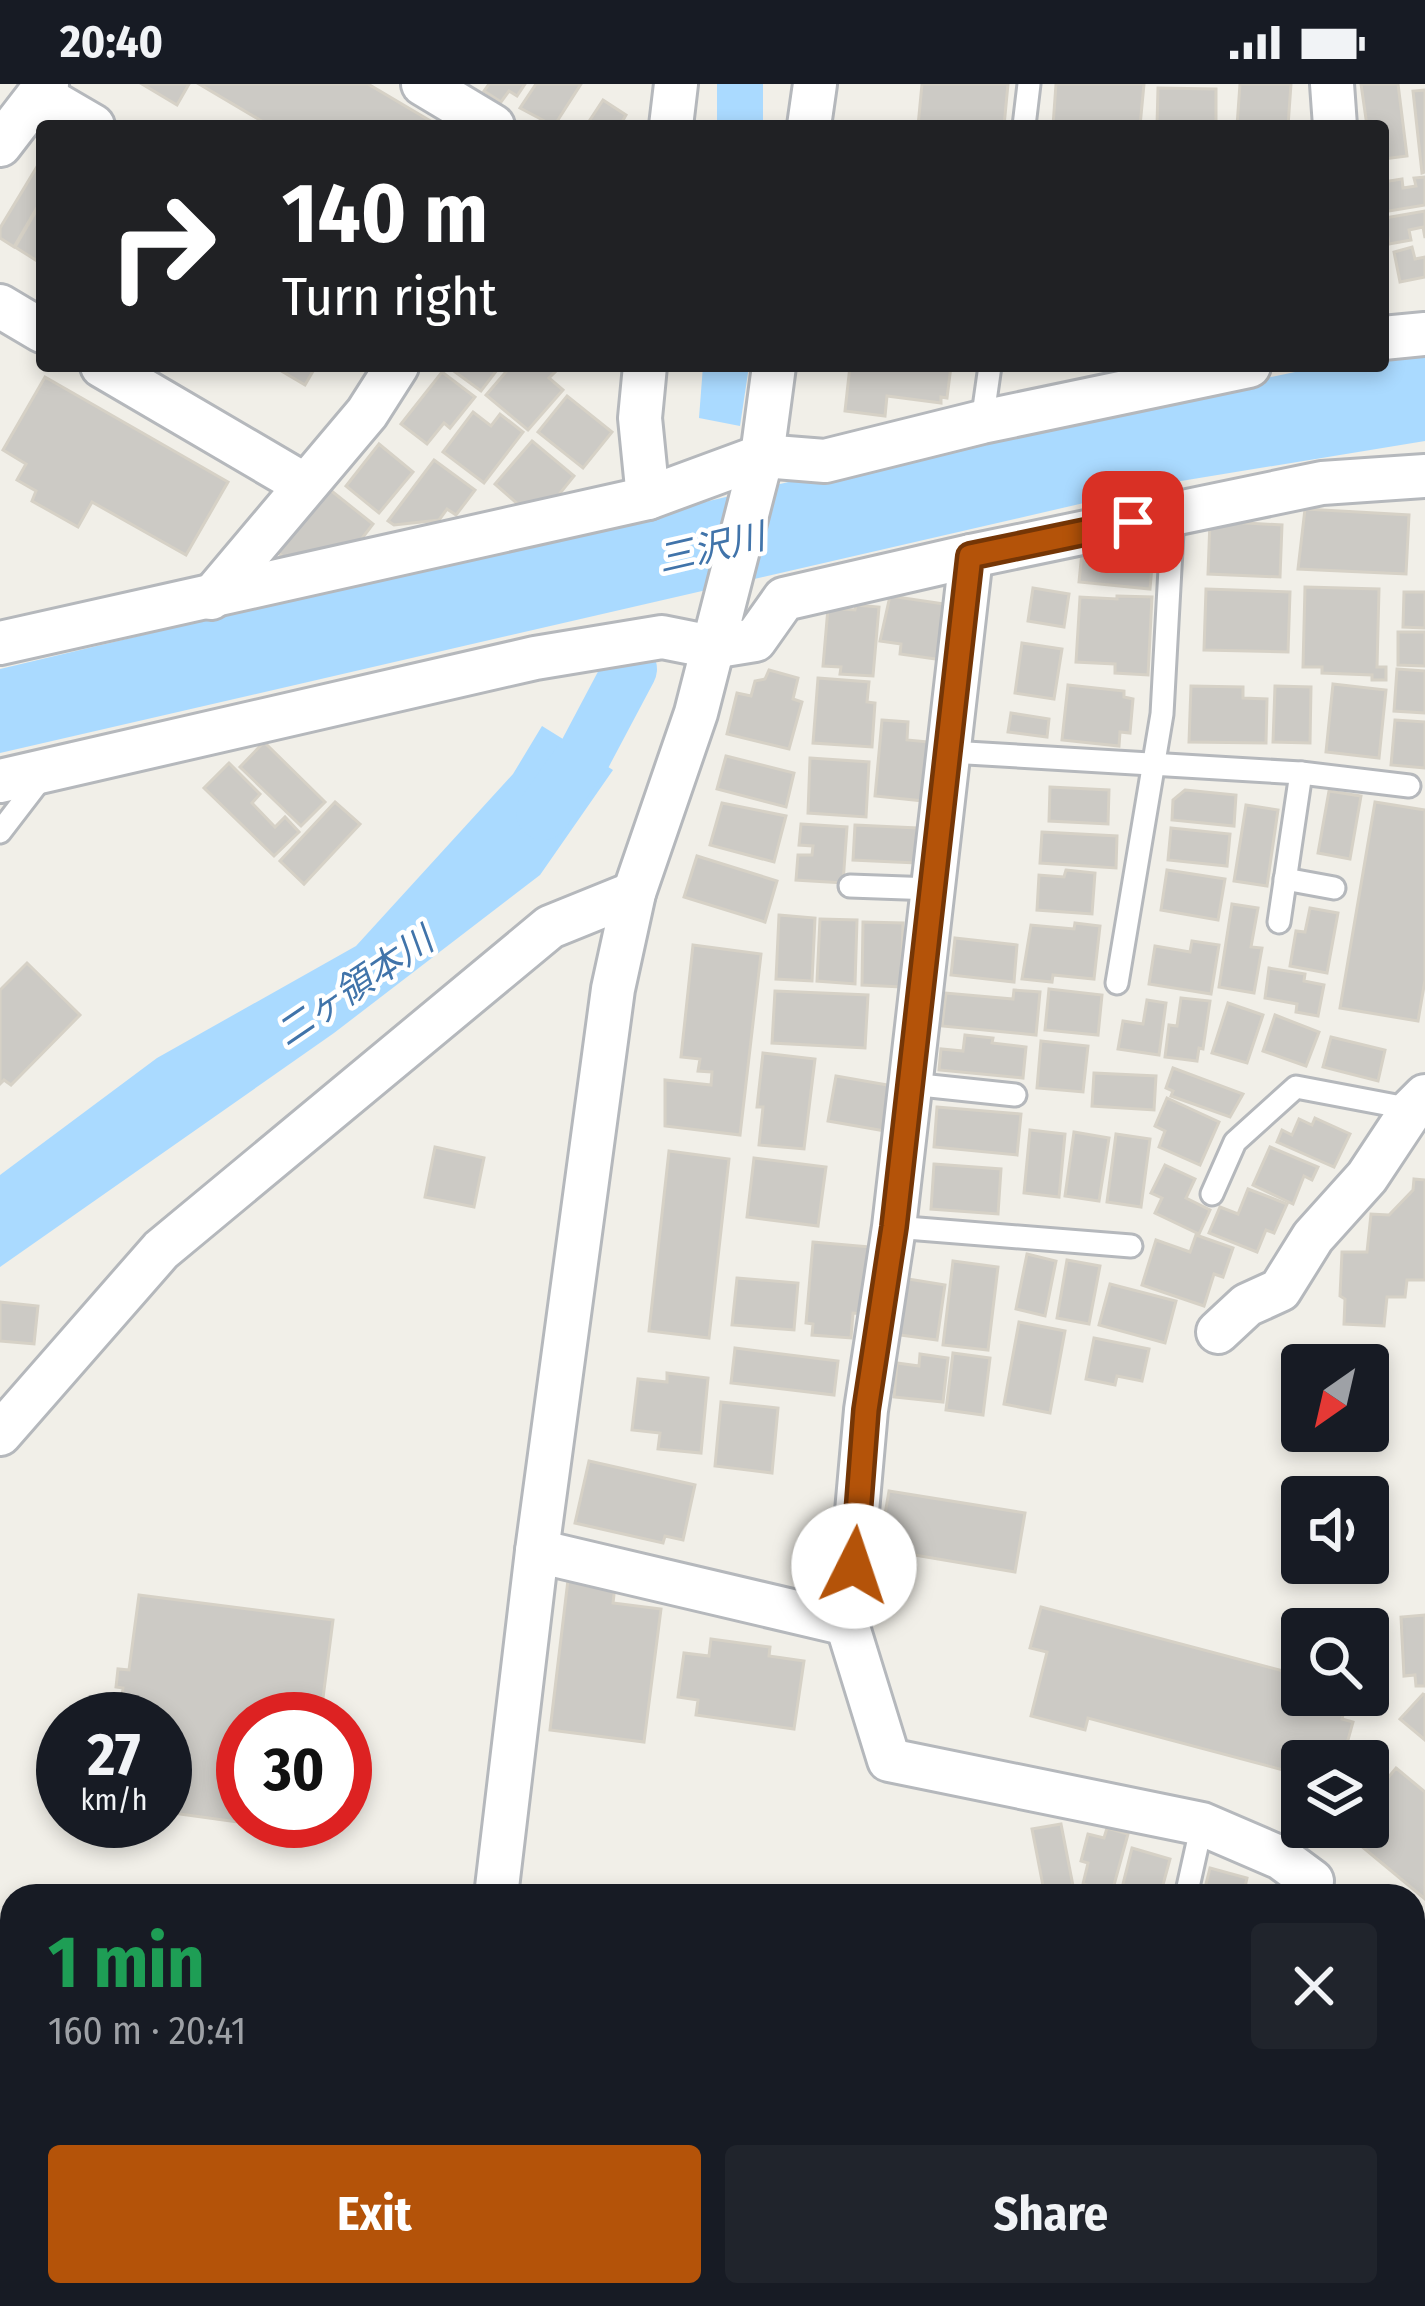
<!DOCTYPE html>
<meta charset="utf-8">
<style>
body{margin:0;font-family:"Fira Sans Condensed","Noto Sans JP",sans-serif;background:#20242c;color:#f1f3f6;height:100vh;display:flex;flex-direction:column;font-size:45px;white-space:nowrap}
*{box-sizing:border-box;margin:0}
p{font-size:39px;color:#9ea1a6}
.icon{flex:none;width:66px;height:66px;fill:none;stroke:currentColor;stroke-width:2;stroke-linecap:round;stroke-linejoin:round}
.map{position:relative;flex:1;overflow:hidden}
.details{position:absolute;left:0px;top:1800px;width:1425px;height:423px;display:flex;flex-direction:column;background:#171b24;border-radius:36px 36px 0 0;box-shadow:0 6px 18px #0003}
.details>*{flex:none}
.guide{position:absolute;left:36px;top:36px;width:1353px;height:252px;border-radius:12px;box-shadow:0 6px 18px #0003;background:#202124;color:#fff;overflow:hidden}
.needle{width:78px;rotate:214deg}
.fabs{position:absolute;left:1281px;top:1260px;display:grid;gap:24px}
.fabs a{display:grid;place-items:center;width:108px;height:108px;border-radius:12px;background:#171b24;box-shadow:0 6px 18px #0003;font-size:60px}
.speed{position:absolute;left:36px;top:1608px;display:flex;gap:24px;font-size:60px;font-weight:700;text-align:center}
.speed>*{display:grid;place-content:center;width:156px;height:156px;border-radius:50%;background:#171b24;box-shadow:0 6px 18px #0003;line-height:1}
.speed small{font-size:30px;font-weight:400}
.speed .limit{border:18px solid #d22;background:#fff;color:#111}
.pin{position:absolute;display:grid;place-items:center;width:102px;height:102px;color:#fff;margin:-51px;border-radius:24px;box-shadow:0 6px 18px #0006}
.me{position:absolute;width:132px;margin:-66px;rotate:4deg;stroke-linejoin:round;filter:drop-shadow(0 0 9px #0008)}
.turn{display:flex;align-items:center;gap:42px;height:252px;padding:0 48px;font-size:54px}
.turn .icon{width:156px;height:156px;stroke-width:2.5}
.turn b{display:block;font-size:84px;line-height:102px}
.round{display:grid;place-items:center;flex:none;width:126px;height:126px;border-radius:12px;background:#20242c}
.headline{display:flex;align-items:center;justify-content:space-between;height:204px;padding:0 48px}
h1{font-size:72px;font-weight:700;line-height:90px;color:#1e9e55}
.primary-button{display:flex;gap:24px;margin-top:auto;padding:24px 48px}
.primary-button a{flex:1;height:138px;border-radius:12px;background:#b45309;color:#fff;font-size:48px;font-weight:700;line-height:138px;text-align:center}
.primary-button a+a{background:#20242c;color:#f1f3f6}
.status{display:flex;justify-content:space-between;align-items:center;height:84px;padding:0 60px;background:#171b24;direction:ltr}
.status svg{height:33px;fill:currentColor}
.map>svg:first-child{display:block}
.water{fill:#aadaff}
.lines{fill:none;stroke-linecap:round;stroke-linejoin:round}
.canal{stroke:#aadaff;stroke-width:54}
.building{fill:#cccac5;stroke:#d6d1c6;stroke-width:3}
.lane-casing{stroke:#b5b8bc;stroke-width:27}
.street-casing{stroke:#b5b8bc;stroke-width:48}
.lane{stroke:#fff;stroke-width:21}
.street{stroke:#fff;stroke-width:42}
.route-casing{stroke:#753606;stroke-width:30}
.route{stroke:#b45309;stroke-width:21}
.labels{text-anchor:middle;stroke-width:9;stroke-linejoin:round;paint-order:stroke}
.water-label{font-size:36px;font-style:italic;fill:#4174aa;stroke:#fff}
</style>
<div class="status"><b>20:40</b><svg viewBox="0 0 49 12"><path d="M0 12V9h3v3zM5 12V6h3v6zM10 12V3h3v9zM15 12V0h3v12zM26 1h20v11H26zM47 4h2v5h-2z"/></svg></div>
<div class="map">
<svg width="1425" height="2222" viewBox="0 0 1425 2222">
<rect width="100%" height="100%" fill="#f1efe8"/>
<!-- water -->
<g class="water">
<rect x="717" y="0" width="46" height="42"/>
<path d="M1425,271V357L1175,398L0,669V585L966,356L1324,282H1383V275Z"/>
<path d="M703,282H749L740,342L699,334Z"/>
<path d="M542,642L613,686L540,791L334,949L0,1183V1091L157,974L356,862L513,690Z"/>
</g>
<g class="lines">
<!-- canal -->
<path class="canal" d="M543,729L585,670L630,585"/>
</g>
<!-- building -->
<g class="building">
<path d="M142,0H189L177,21Z"/>
<path d="M199,0H368L439,42H270Z"/>
<path d="M489,0H525L517,12L509,7L501,18L484,7Z"/>
<path d="M536,0H581L554,42L520,24Z"/>
<path d="M922,0H1008L1004,42H918Z"/>
<path d="M1056,0H1144L1140,42H1053Z"/>
<path d="M1240,0H1291L1288,42H1237Z"/>
<path d="M1361,0H1398L1407,72L1383,75V42H1367Z"/>
<path d="M1158,4L1216,5V42H1157Z"/>
<path d="M1425,6V88L1422,89L1413,7Z"/>
<path d="M603,16L626,31L622,38L628,42H586Z"/>
<path d="M38,81L42,83V115L14,163L0,154V144Z"/>
<path d="M1425,93V121L1383,128V98L1402,95L1403,104L1416,102L1414,94Z"/>
<path d="M42,117V180L15,163Z"/>
<path d="M1425,127V154L1423,143L1409,146L1411,156L1389,160L1385,134Z"/>
<path d="M1412,163L1415,175L1425,173V193L1400,198L1394,168Z"/>
<path d="M273,282H316L305,301Z"/>
<path d="M447,282H500L481,307Z"/>
<path d="M511,282H548L555,288L549,294L563,306L528,346L486,311Z"/>
<path d="M850,282H951L947,314L941,313V319L887,312L885,332L845,327Z"/>
<path d="M442,288L475,313L450,344L444,339L427,360L401,340Z"/>
<path d="M45,293L228,398L186,471L92,418L78,443L32,417L36,407L17,396L26,380L3,366Z"/>
<path d="M567,312L612,348L583,384L538,348Z"/>
<path d="M473,328L491,342L500,330L523,348L484,399L443,368Z"/>
<path d="M532,357L574,392L552,419L520,422L495,400Z"/>
<path d="M379,360L413,388L379,429L346,402Z"/>
<path d="M434,376L475,406L456,431L447,425L439,436L394,441L388,437Z"/>
<path d="M329,405L373,440L353,466L285,474L278,469Z"/>
<path d="M1305,425L1409,431L1406,490L1298,485Z"/>
<path d="M1210,437L1282,441L1280,493L1208,490Z"/>
<path d="M1109,466L1153,470L1150,505L1079,498L1082,468L1108,471Z"/>
<path d="M1305,503L1379,505L1377,583H1386V596H1372V591L1322,589V583H1303Z"/>
<path d="M1033,504L1069,510L1064,543L1028,537Z"/>
<path d="M1206,505L1290,508L1288,568L1204,566Z"/>
<path d="M1404,508H1425V544L1403,543Z"/>
<path d="M890,512L951,521L943,576L900,570L901,560L880,557Z"/>
<path d="M1117,512L1152,513L1148,591L1115,589V580L1076,578L1080,513L1117,515Z"/>
<path d="M856,521L879,523L873,592L840,590L841,583L823,582L828,524L855,526Z"/>
<path d="M1398,548H1425V582L1398,581Z"/>
<path d="M1022,559L1062,565L1054,615L1015,609Z"/>
<path d="M1397,585L1425,587V629L1394,627Z"/>
<path d="M769,586L798,594L793,615L802,618L789,665L727,650L737,609L751,612L755,597L765,595Z"/>
<path d="M818,594L869,598L867,618L875,619L872,663L813,659Z"/>
<path d="M1333,600L1386,606L1379,674L1326,668Z"/>
<path d="M1068,601L1124,607V613L1133,615L1130,649L1120,648L1119,662L1062,656Z"/>
<path d="M1191,602L1243,603V614L1267,615L1266,659L1189,658Z"/>
<path d="M1275,602L1311,603L1310,659L1273,658Z"/>
<path d="M1011,629L1049,635L1047,653L1008,648Z"/>
<path d="M882,636L908,638L907,656L929,658L924,717L875,712Z"/>
<path d="M1395,636L1425,638V684L1391,681Z"/>
<path d="M264,658L325,718L301,742L240,683Z"/>
<path d="M726,672L794,689L786,723L717,705Z"/>
<path d="M810,674L869,678L866,733L808,729Z"/>
<path d="M229,679L260,710L252,719L275,743L285,733L299,748L274,772L204,704Z"/>
<path d="M1050,703L1109,706L1108,740L1049,737Z"/>
<path d="M1185,706L1236,711L1234,742L1172,736L1173,716Z"/>
<path d="M1329,707L1361,712L1350,775L1318,769Z"/>
<path d="M335,718L360,740L304,800L280,777Z"/>
<path d="M1375,718L1425,726V896L1418,937L1340,924Z"/>
<path d="M722,719L786,732L774,778L710,761Z"/>
<path d="M1246,721L1278,726L1267,802L1234,797Z"/>
<path d="M801,740L847,743L843,799L796,796L798,771H812L813,762L799,761Z"/>
<path d="M855,741L917,744L916,779L853,776Z"/>
<path d="M1171,744L1230,750L1227,782L1168,776Z"/>
<path d="M1042,748L1117,752L1116,784L1040,779Z"/>
<path d="M697,772L777,797L765,838L684,813Z"/>
<path d="M1066,786L1095,789L1092,830L1037,826L1039,791L1064,793Z"/>
<path d="M1167,786L1225,795L1218,836L1161,826Z"/>
<path d="M1232,820L1258,824L1251,863L1262,864L1254,909L1219,903Z"/>
<path d="M1310,824L1338,829L1327,889L1290,882L1296,847L1305,848Z"/>
<path d="M779,831L815,834L812,897L776,895Z"/>
<path d="M820,835L857,836L855,900L817,897Z"/>
<path d="M863,838L903,839L901,903L862,901Z"/>
<path d="M1075,839L1100,842L1094,895L1053,891L1052,898L1022,895L1031,841L1074,845Z"/>
<path d="M955,854L1017,861L1014,898L951,891Z"/>
<path d="M1192,857L1219,861L1211,910L1149,900L1155,862L1190,868Z"/>
<path d="M693,861L761,870L740,1051L665,1042V996L711,1001L712,988L698,987L700,975L681,973Z"/>
<path d="M27,879L80,931L11,1001L4,996L0,1000V906Z"/>
<path d="M1269,884L1305,890L1304,897L1324,901L1318,932L1296,928L1297,920L1265,914Z"/>
<path d="M1049,905L1102,911L1098,951L1045,946Z"/>
<path d="M1014,906L1040,908L1036,951L942,942L946,909L1013,915Z"/>
<path d="M775,907L868,911L865,964L772,959Z"/>
<path d="M1181,914L1210,917L1203,965L1199,964L1197,977L1165,973L1169,941L1177,942Z"/>
<path d="M1147,916L1166,919L1159,971L1118,965L1123,937L1143,940Z"/>
<path d="M1228,919L1263,931L1247,979L1212,969Z"/>
<path d="M1275,931L1319,948L1306,982L1263,967Z"/>
<path d="M965,951L993,954L992,959L1026,963L1023,994L939,986L941,965L963,967Z"/>
<path d="M1331,953L1385,966L1378,997L1323,983Z"/>
<path d="M1041,957L1088,962L1083,1008L1037,1004Z"/>
<path d="M763,969L815,975L804,1065L759,1061L763,1023H757Z"/>
<path d="M1173,984L1243,1010L1230,1033L1171,1012L1173,1007L1166,1004Z"/>
<path d="M1094,989L1156,992L1154,1026L1092,1022Z"/>
<path d="M836,992L893,1002L885,1047L828,1037Z"/>
<path d="M1167,1014L1219,1038L1200,1081L1159,1063L1165,1047L1155,1042Z"/>
<path d="M937,1023L1021,1030L1017,1071L934,1063Z"/>
<path d="M1315,1034L1350,1050L1334,1083L1277,1058L1282,1046L1292,1051L1299,1035L1312,1041Z"/>
<path d="M1030,1046L1065,1050L1059,1113L1024,1109Z"/>
<path d="M1074,1048L1109,1054L1099,1117L1065,1112Z"/>
<path d="M1116,1050L1150,1055L1141,1123L1107,1118Z"/>
<path d="M435,1063L484,1074L474,1123L425,1113Z"/>
<path d="M1270,1063L1318,1083L1312,1096L1304,1092L1293,1120L1253,1101Z"/>
<path d="M669,1067L729,1075L709,1254L649,1247Z"/>
<path d="M754,1074L826,1083L818,1142L747,1133Z"/>
<path d="M934,1080L1001,1085L998,1130L931,1125Z"/>
<path d="M1165,1081L1195,1095L1186,1114L1210,1126L1199,1150L1155,1129L1162,1114L1151,1109Z"/>
<path d="M1414,1095L1425,1096V1196H1407L1405,1213H1387L1384,1242L1344,1240L1345,1215L1340,1212L1342,1168H1367L1371,1130L1389,1131L1413,1106Z"/>
<path d="M1248,1105L1287,1120L1274,1149L1266,1146L1257,1168L1209,1149L1220,1123L1238,1130Z"/>
<path d="M1196,1151L1233,1164L1223,1193L1214,1190L1204,1222L1142,1201L1156,1156L1190,1168Z"/>
<path d="M813,1158L871,1163L866,1230L853,1229L851,1254L812,1251L813,1240L806,1239Z"/>
<path d="M1027,1170L1056,1177L1045,1232L1016,1225Z"/>
<path d="M1067,1176L1100,1182L1089,1240L1057,1234Z"/>
<path d="M953,1177L998,1183L988,1266L943,1261Z"/>
<path d="M737,1194L798,1199L794,1246L732,1241Z"/>
<path d="M902,1194L945,1201L937,1256L900,1251L901,1239L895,1238Z"/>
<path d="M1110,1200L1176,1217L1165,1259L1099,1241Z"/>
<path d="M0,1218L38,1222L34,1260L0,1257Z"/>
<path d="M1019,1238L1065,1247L1050,1329L1004,1320Z"/>
<path d="M1094,1254L1149,1265L1142,1297L1117,1292L1115,1301L1086,1295Z"/>
<path d="M735,1264L838,1277L834,1311L731,1299Z"/>
<path d="M953,1269L990,1274L983,1331L946,1326Z"/>
<path d="M920,1270L948,1274L943,1318L894,1313L897,1279L919,1282Z"/>
<path d="M667,1289L708,1294L701,1369L658,1365L660,1349L632,1346L638,1295L667,1298Z"/>
<path d="M721,1318L778,1324L772,1389L715,1382Z"/>
<path d="M589,1377L695,1401L683,1456L665,1452L663,1459L575,1439Z"/>
<path d="M889,1407L1025,1429L1015,1488L879,1465Z"/>
<path d="M568,1496L615,1502L613,1519L661,1525L644,1658L550,1646Z"/>
<path d="M139,1511L333,1536L323,1614L284,1609L281,1635H243V1737H268L267,1742L165,1728V1635H119L123,1604L116,1603L118,1585L129,1586Z"/>
<path d="M1041,1523L1302,1592V1611H1348L1342,1635L1353,1638L1346,1663L1336,1660L1331,1677H1302V1691L1088,1634L1085,1646L1031,1632L1047,1568L1030,1564Z"/>
<path d="M1425,1531V1602H1416L1415,1591L1404,1592L1401,1533Z"/>
<path d="M711,1555L770,1563L769,1572L804,1577L794,1645L696,1631L698,1616L678,1613L684,1569L709,1572Z"/>
<path d="M1423,1610L1425,1611V1656L1400,1635Z"/>
<path d="M1396,1684L1425,1708V1815L1360,1761L1370,1748L1364,1743H1368V1718Z"/>
<path d="M1061,1740L1075,1812H1045L1032,1745Z"/>
<path d="M1107,1744L1128,1750L1111,1812H1088L1090,1802L1083,1800L1088,1779L1081,1777L1088,1750L1104,1754Z"/>
<path d="M1132,1764L1170,1775L1160,1812H1120Z"/>
<path d="M1210,1784L1247,1794L1243,1812H1203Z"/>
<path d="M1425,1942V1987L1422,1990L1413,1982V1957Z"/>
<path d="M488,2211H583L581,2222H486Z"/>
<path d="M616,2211H673L672,2222H615Z"/>
<path d="M761,2211H864L863,2222H759Z"/>
</g>
<g class="lines">
<!-- lane casing -->
<g class="lane-casing">
<g id="lane">
<path d="M1024,42L1029,0"/>
<path d="M982,338L990,282"/>
<path d="M950,668L1301,689L1409,702"/>
<path d="M0,748L43,692"/>
<path d="M1285,795L1334,804"/>
<path d="M850,802L933,805"/>
<path d="M1279,838L1301,689"/>
<path d="M1117,899L1162,630L1173,430"/>
<path d="M911,1000L1015,1011"/>
<path d="M1212,1110L1235,1058L1296,1003L1412,1025"/>
<path d="M894,1143L1131,1162"/>
<path d="M1186,1812L1202,1740"/>
<path d="M1413,1898L1421,1902L1425,1899"/>
</g>
</g>
<!-- street casing -->
<g class="street-casing">
<g id="street">
<path d="M423,0L493,42"/>
<path d="M1332,0L1335,42"/>
<path d="M40,11L93,42"/>
<path d="M671,42L676,0"/>
<path d="M809,42L815,0"/>
<path d="M0,61L47,0"/>
<path d="M0,222L42,247"/>
<path d="M1383,254L1425,250"/>
<path d="M102,282L305,401"/>
<path d="M645,282L640,334L648,414"/>
<path d="M971,472L894,1143L866,1326L847,1540L889,1676L1202,1740L1281,1774L1312,1797"/>
<path d="M211,514L367,329L397,282"/>
<path d="M0,559L648,414L762,372L825,377L982,338L1249,282"/>
<path d="M0,697L535,574L662,553L712,563L755,556L784,515L971,472L1322,399L1425,392"/>
<path d="M1218,1248L1247,1221L1280,1206L1313,1153L1367,1093L1412,1025L1425,1012"/>
<path d="M0,1350L161,1166L550,843L634,809"/>
<path d="M537,1467L847,1540"/>
<path d="M496,1812L537,1467L613,905L634,809L696,629L762,372L774,282"/>
<path d="M448,2222L450,2211"/>
</g>
</g>
<!-- lane -->
<use href="#lane" class="lane"/>
<!-- street -->
<use href="#street" class="street"/>
</g>
<g class="lines">
<!-- route casing -->
<g class="route-casing">
<path id="route" d="M854,1482L866,1326L894,1143L970,472L1133,438"/>
</g>
<!-- route -->
<use href="#route" class="route"/>
</g>
<g class="labels">
<!-- water labels -->
<g class="water-label">
<text transform="translate(711 463) rotate(-13)" y="13">三沢川</text>
<text transform="translate(354 902) rotate(-34)" y="13">二ヶ領本川</text>
</g>
</g>
</svg>
<div class="fabs">
<a><svg class="needle" viewBox="-14 -14 28 28"><path d="M0-13l5 13h-10z" fill="#e53935"/><path d="M0 13l5-13h-10z" fill="#9ea1a6"/></svg></a>
<a><svg class="icon" aria-label="sound" viewBox="0 0 24 24"><path d="M4 9h4l5-4v14l-5-4H4zM17 9q2 3 0 6"/></svg></a>
<a><svg class="icon" aria-label="search" viewBox="0 0 24 24"><circle cx="10" cy="10" r="6"/><path d="M15 15l6 6"/></svg></a>
<a><svg class="icon" aria-label="layers" viewBox="0 0 24 24"><path d="M12 4l9 5-9 5-9-5zM3 14l9 5 9-5"/></svg></a>
</div>
<div class="speed"><div>27<small>km/h</small></div><div class="limit">30</div></div>
<div class="pin" style="left:1133px;top:438px;background:#d93025"><svg class="icon" aria-label="arrive" viewBox="0 0 24 24"><path d="M6 21V4h12l-3 4 3 4H6"/></svg></div>
<svg class="me" style="left:854px;top:1482px" viewBox="-20 -20 40 40"><circle r="19" fill="#fff"/><path d="M0-13L10 11 0 6-10 11z" fill="#b45309"/></svg>
<div class="guide">
<div class="turn"><svg class="icon" aria-label="right" viewBox="0 0 24 24"><path d="M7 20v-9h11M14 6l5 5-5 5"/></svg><div><b>140 m</b>Turn right</div></div>
</div>
<section class="details">
<div class="headline"><div><h1>1 min</h1><p>160 m · 20:41</p></div><a class="round"><svg class="icon" aria-label="close" viewBox="0 0 24 24"><path d="M6 6l12 12M18 6L6 18"/></svg></a></div>
<div class="primary-button"><a>Exit</a><a>Share</a></div>
</section>
</div>
